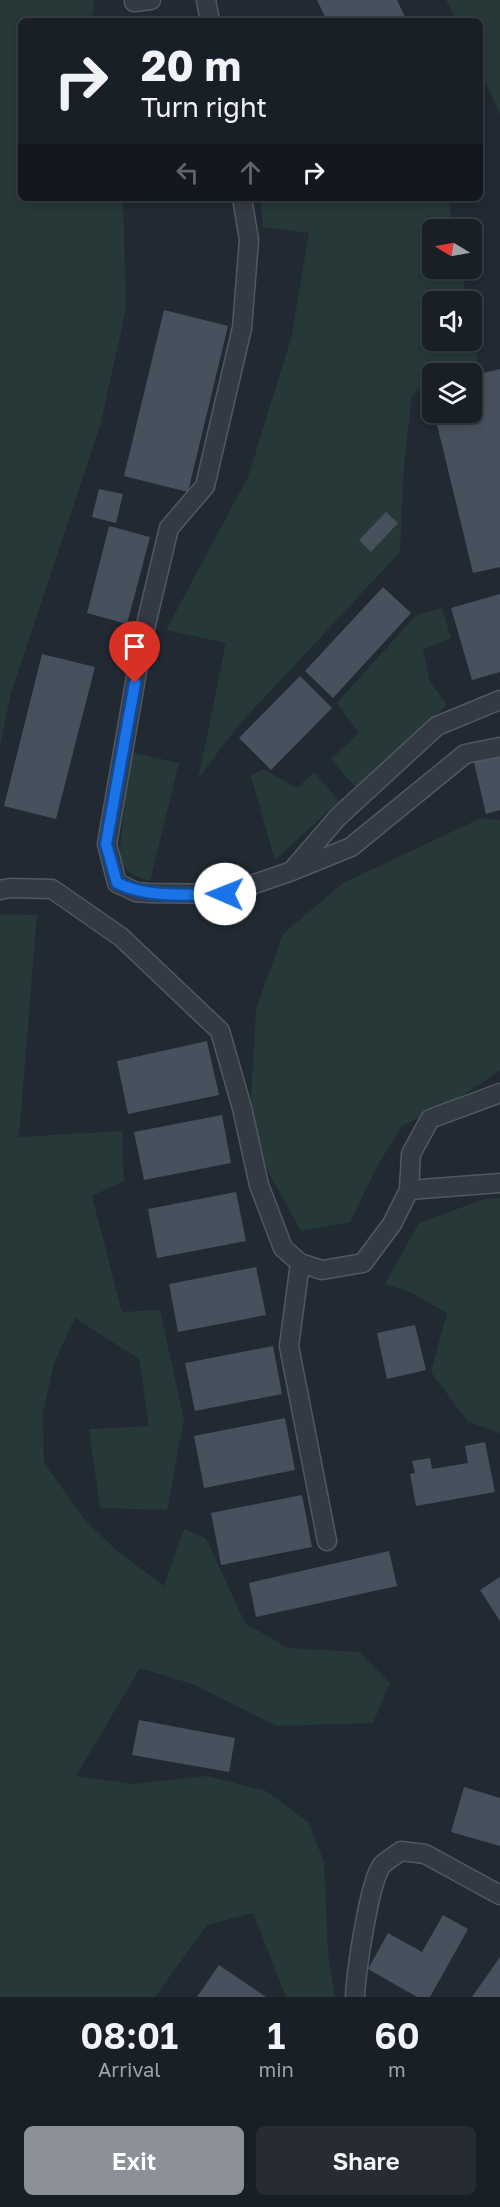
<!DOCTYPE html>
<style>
body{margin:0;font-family:"Golos Text",sans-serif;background:#262c32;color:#f1f3f6;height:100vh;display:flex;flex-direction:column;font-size:22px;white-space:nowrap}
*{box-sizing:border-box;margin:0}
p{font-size:20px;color:#9fa2a7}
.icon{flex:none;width:33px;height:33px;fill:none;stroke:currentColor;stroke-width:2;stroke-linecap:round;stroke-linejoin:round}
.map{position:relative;height:1997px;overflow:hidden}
.sheet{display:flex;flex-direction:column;background:#191f26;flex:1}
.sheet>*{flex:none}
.guide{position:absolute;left:18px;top:18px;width:465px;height:183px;border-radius:9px;box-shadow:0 3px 9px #0003,0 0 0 2px #373d43;background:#191f26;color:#f1f3f6;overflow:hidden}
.needle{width:39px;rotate:280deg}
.controls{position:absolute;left:422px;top:219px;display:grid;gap:12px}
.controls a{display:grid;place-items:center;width:60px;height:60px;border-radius:9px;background:#191f26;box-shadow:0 3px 9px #0003,0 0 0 2px #373d43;font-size:30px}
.pin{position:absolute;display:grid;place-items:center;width:51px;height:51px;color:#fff;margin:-62px -26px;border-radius:50% 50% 50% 0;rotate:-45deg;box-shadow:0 0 6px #0007}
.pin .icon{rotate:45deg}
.me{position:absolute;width:66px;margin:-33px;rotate:271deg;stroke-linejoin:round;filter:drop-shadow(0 0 4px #0008)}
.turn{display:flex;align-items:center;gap:21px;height:126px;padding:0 24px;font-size:27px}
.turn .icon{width:78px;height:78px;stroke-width:2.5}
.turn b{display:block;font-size:42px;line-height:51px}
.lanes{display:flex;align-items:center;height:57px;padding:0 24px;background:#0003;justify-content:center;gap:30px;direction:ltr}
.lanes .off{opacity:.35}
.eta{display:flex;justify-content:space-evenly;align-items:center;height:102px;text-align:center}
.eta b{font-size:36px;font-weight:600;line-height:42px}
.button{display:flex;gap:12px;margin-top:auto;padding:12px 24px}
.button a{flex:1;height:69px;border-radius:9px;background:#8c9099;color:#fff;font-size:24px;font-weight:600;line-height:69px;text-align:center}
.button a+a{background:#262c32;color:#f1f3f6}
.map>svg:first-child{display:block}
.green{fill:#263838}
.building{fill:#47505d}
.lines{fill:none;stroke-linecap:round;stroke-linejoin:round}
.lane-casing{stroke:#515862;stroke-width:21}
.lane{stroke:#343a44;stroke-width:18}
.route-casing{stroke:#114b97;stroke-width:15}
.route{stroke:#1a73e8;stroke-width:10}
</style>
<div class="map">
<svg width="500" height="1997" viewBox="0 0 500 1997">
<rect width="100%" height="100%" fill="#212933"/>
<!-- green -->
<g class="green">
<path d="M0,0H94L92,21H21V198H123L126,309L100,426L10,697L0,746Z"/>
<path d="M446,0H500V114L480,71V21H457Z"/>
<path d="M260,198H448L454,229L432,230V268L461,269L467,301L432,302V340H471V325L479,367L449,373L432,374V381L412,395L404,465L400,552L237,727L198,779L226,643L166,630L248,477L292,335L309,233L263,227Z"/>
<path d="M442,608L451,638L423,649L430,682L447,705L355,787L331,759L359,733L337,703L416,615Z"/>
<path d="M130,752L179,763L150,881C130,875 121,871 120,849Z"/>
<path d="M263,769L297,788L314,772L339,801L275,860L251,776Z"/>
<path d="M481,818L500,820V1070L461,1097L402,1126L378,1165L350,1222L301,1231L262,1161L251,1098L256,1009L283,934L343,883Z"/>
<path d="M0,914L37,915L19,1137L122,1131L124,1181L92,1196L122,1312L160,1310L184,1420L167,1510L100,1508L89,1429L149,1426L139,1359L75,1318L54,1363L43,1413L44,1463L86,1521L116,1550L164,1586L184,1529L206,1538L245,1623L288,1648L359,1652L390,1683L373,1723L277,1726L195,1685L140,1668L76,1776L133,1784L207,1776L266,1791L309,1823L324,1862L328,1952L335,1997H286L253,1913L207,1925L155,1997H0Z"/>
<path d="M500,1198V1433L468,1422L431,1372L447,1313L410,1292L385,1284L419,1223L484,1199Z"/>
</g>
<!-- building -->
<g class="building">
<path d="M317,0H397L407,21H327Z"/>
<path d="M164,310L228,326L188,492L124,476Z"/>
<path d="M500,369V567L473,573L434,412H471V376Z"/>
<path d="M99,489L123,494L116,523L92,517Z"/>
<path d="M386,512L398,523L371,552L359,540Z"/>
<path d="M109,526L150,537L127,624L87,613Z"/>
<path d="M383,587L411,613L333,698L305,671Z"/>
<path d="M500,594V672L472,680L451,608Z"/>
<path d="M42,654L95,667L56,819L4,806Z"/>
<path d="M300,676L332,708L271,770L239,738Z"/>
<path d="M500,751V810L486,814L473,758Z"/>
<path d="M207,1041L219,1095L128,1114L117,1061Z"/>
<path d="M222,1115L231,1163L144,1180L134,1132Z"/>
<path d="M236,1192L246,1241L157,1258L148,1209Z"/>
<path d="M256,1267L266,1315L178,1332L169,1284Z"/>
<path d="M415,1325L426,1370L387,1379L377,1333Z"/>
<path d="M273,1346L282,1394L195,1411L185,1363Z"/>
<path d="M285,1418L295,1470L204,1488L194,1436Z"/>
<path d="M485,1442L495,1492L416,1506L410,1474L415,1473L412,1461L430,1458L432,1469L468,1463L465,1446Z"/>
<path d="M302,1495L312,1547L221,1565L211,1513Z"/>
<path d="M389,1551L397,1586L256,1617L249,1583Z"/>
<path d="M500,1577V1621L480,1590Z"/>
<path d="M139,1720L235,1738L229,1772L132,1755Z"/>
<path d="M464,1787L500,1798V1846L451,1832Z"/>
<path d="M443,1915L468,1929L430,1997H417L368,1969L388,1933L422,1952Z"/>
<path d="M500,1957V1997H472Z"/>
<path d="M219,1965L266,1997H197Z"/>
</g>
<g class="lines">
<!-- lane casing -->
<g class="lane-casing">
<g id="lane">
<path d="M206,0L210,21"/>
<path d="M134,2L151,0"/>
<path d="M242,198L249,240L242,328L205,486L169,528L143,637L107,844L117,883L136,892L149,893L225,894L292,871L351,847L465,754L500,747"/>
<path d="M295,867L338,817L437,726L500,700"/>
<path d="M0,890L10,888L52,889L121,937L220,1031L242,1108L259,1185L283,1248L300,1263L322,1270L363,1263L392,1224L409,1190L411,1154L430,1119L500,1093"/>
<path d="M409,1190L500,1183"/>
<path d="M300,1263L289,1346L327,1541"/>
<path d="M355,1997C356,1973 369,1882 382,1865C387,1860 396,1855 401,1851L425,1854L500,1895"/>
</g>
</g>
<!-- lane -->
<use href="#lane" class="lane"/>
</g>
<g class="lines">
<!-- route casing -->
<g class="route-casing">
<path id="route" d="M135,683L106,844L117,883C150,899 189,894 225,894"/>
</g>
<!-- route -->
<use href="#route" class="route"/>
</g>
</svg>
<div class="controls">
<a><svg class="needle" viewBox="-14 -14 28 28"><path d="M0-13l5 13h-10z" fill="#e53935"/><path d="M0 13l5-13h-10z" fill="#9fa2a7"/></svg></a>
<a><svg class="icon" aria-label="sound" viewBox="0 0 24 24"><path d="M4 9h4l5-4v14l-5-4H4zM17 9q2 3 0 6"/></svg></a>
<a><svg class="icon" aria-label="layers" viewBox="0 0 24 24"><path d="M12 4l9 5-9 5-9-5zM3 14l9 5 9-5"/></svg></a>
</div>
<div class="pin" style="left:135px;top:683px;background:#d93025"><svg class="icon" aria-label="arrive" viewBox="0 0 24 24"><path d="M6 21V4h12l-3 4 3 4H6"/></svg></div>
<svg class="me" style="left:225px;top:894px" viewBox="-20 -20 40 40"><circle r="19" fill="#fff"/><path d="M0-13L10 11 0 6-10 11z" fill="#1a73e8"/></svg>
<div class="guide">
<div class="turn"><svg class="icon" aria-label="right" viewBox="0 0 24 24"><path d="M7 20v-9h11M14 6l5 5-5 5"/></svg><div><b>20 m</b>Turn right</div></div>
<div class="lanes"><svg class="icon off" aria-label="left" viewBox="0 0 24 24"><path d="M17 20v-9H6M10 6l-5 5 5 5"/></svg><svg class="icon off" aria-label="ahead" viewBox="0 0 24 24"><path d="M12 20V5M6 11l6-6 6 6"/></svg><svg class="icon" aria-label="right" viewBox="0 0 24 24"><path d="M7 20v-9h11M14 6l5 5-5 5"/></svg></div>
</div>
</div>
<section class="sheet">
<div class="eta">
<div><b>08:01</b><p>Arrival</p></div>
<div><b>1</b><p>min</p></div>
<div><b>60</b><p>m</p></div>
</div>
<div class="button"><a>Exit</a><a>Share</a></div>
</section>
